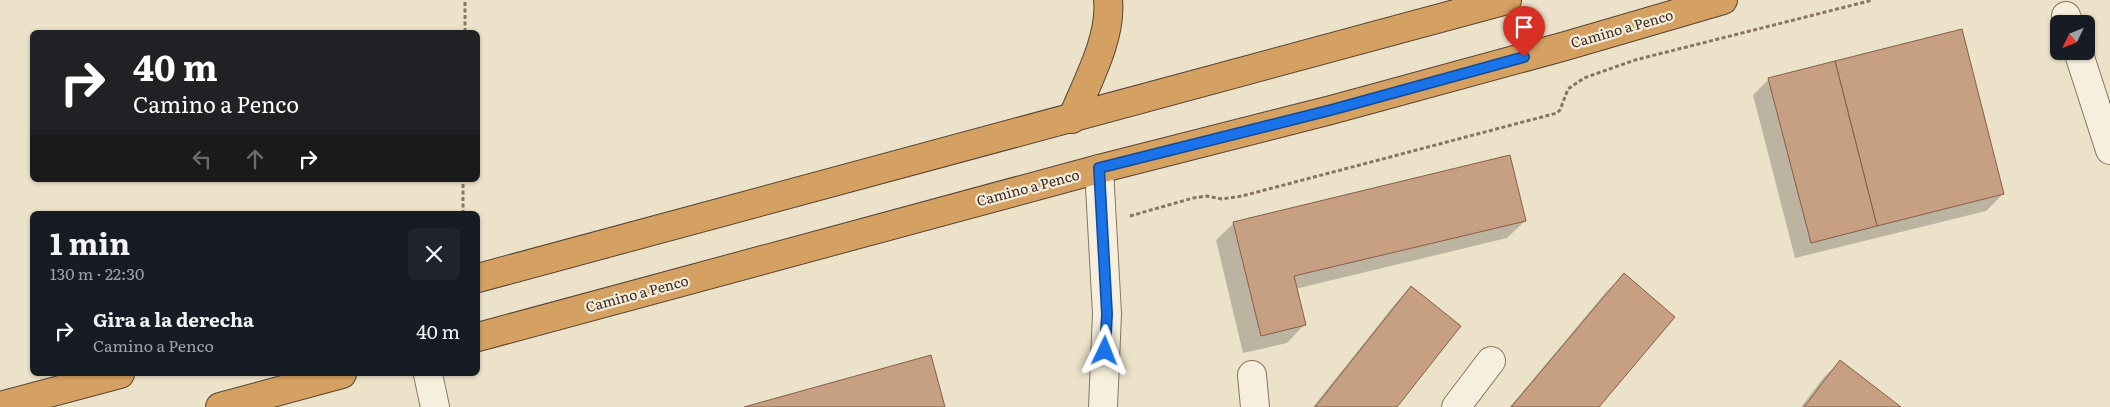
<!DOCTYPE html>
<html lang="es">
<meta charset="utf-8">
<style>
body{margin:0;font-family:Literata,serif;background:#20242c;color:#f1f3f6;height:100vh;display:flex;flex-direction:column;font-size:19px;white-space:nowrap}
*{box-sizing:border-box;margin:0}
p{font-size:16px;color:#9ea1a6}
.icon{flex:none;width:28px;height:28px;fill:none;stroke:currentColor;stroke-width:2;stroke-linecap:round;stroke-linejoin:round}
.map{position:relative;flex:1;overflow:hidden}
.panel{position:absolute;left:30px;top:211px;width:450px;height:165px;display:flex;flex-direction:column;background:#171b24;border-radius:8px;box-shadow:0 1px 4px #0004}
.panel>*{flex:none}
.top-card{position:absolute;left:30px;top:30px;width:450px;height:152px;border-radius:8px;box-shadow:0 1px 4px #0004;background:#202124;color:#fff;overflow:hidden}
.needle{width:32px;rotate:227deg}
.tools{position:absolute;left:2050px;top:15px;display:grid;gap:10px}
.tools a{display:grid;place-items:center;width:45px;height:45px;border-radius:8px;background:#171b24;box-shadow:0 1px 4px #0004;font-size:25px}
.pin{position:absolute;display:grid;place-items:center;width:42px;height:42px;color:#fff;margin:-51px -21px;border-radius:50% 50% 50% 0;rotate:-45deg;box-shadow:0 0 5px #0007}
.pin .icon{rotate:45deg}
.me{position:absolute;width:55px;margin:-28px;rotate:2deg;stroke-linejoin:round;filter:drop-shadow(0 0 4px #0008)}
.turn{display:flex;align-items:center;gap:18px;height:105px;padding:0 20px;font-size:22px}
.turn .icon{width:65px;height:65px;stroke-width:2.5}
.turn b{display:block;font-size:35px;line-height:42px}
.lanes{display:flex;align-items:center;height:48px;padding:0 20px;background:#0003;justify-content:center;gap:25px;direction:ltr}
.lanes .off{opacity:.35}
.round{display:grid;place-items:center;flex:none;width:52px;height:52px;border-radius:8px;background:#20242c}
.headline{display:flex;align-items:center;justify-content:space-between;height:85px;padding:0 20px}
h1{font-size:30px;font-weight:700;line-height:38px}
ul{padding:0;list-style:none}
li{display:flex;align-items:center;gap:15px;height:70px;padding:0 20px}
li div{flex:1}
li b{display:block;font-size:19px}
li em{font-style:normal}
.map>svg:first-child{display:block}
.shadow{fill:#0003}
.building{fill:#c79f83;stroke:#855f47}
.lines{fill:none;stroke-linecap:round;stroke-linejoin:round}
.minor-casing{stroke:#88745f;stroke-width:30}
.highway-casing{stroke:#564333;stroke-width:30}
.path{stroke:#88745f;stroke-width:3;stroke-dasharray:4 2.5;stroke-linecap:butt}
.minor{stroke:#f7efdd;stroke-width:28}
.highway{stroke:#d4a162;stroke-width:28}
.route-casing{stroke:#114b97;stroke-width:12}
.route{stroke:#1a73e8;stroke-width:9}
.labels{text-anchor:middle;stroke-width:4.5;stroke-linejoin:round;paint-order:stroke}
.street-label{font-size:14px;fill:#392d22;stroke:#f4ecd9}
</style>
<div class="map">
<svg width="2110" height="407" viewBox="0 0 2110 407">
<rect width="100%" height="100%" fill="#ece2ca"/>
<!-- shadow -->
<g class="shadow">
<path d="M1769,79L2003,194L1986,211L1795,258L1753,95Z"/>
<path d="M1525,221L1507,238L1295,289L1304,325L1287,343L1243,353L1216,240L1234,223Z"/>
<path d="M1624,275L1598,407H1510L1606,292Z"/>
<path d="M1411,287L1395,407H1313L1396,303Z"/>
<path d="M1840,362L1899,407H1801L1824,377Z"/>
</g>
<!-- building -->
<g class="building">
<path d="M1962,29L2004,194L1877,226L1835,61Z"/>
<path d="M1835,61L1877,226L1811,243L1768,78Z"/>
<path d="M1510,155L1526,221L1294,276L1306,325L1261,336L1233,222Z"/>
<path d="M1624,273L1675,317L1599,407H1511Z"/>
<path d="M1411,286L1461,326L1397,407H1315Z"/>
<path d="M931,355L945,407H744Z"/>
<path d="M1840,360L1901,407H1804Z"/>
</g>
<g class="lines">
<!-- minor casing -->
<g class="minor-casing">
<g id="minor">
<path d="M2066,16L2069,24"/>
<path d="M2078,51L2110,150"/>
<path d="M1099,169L1107,314L1103,407"/>
<path d="M428,374L435,407"/>
<path d="M1252,375L1255,407"/>
<path d="M1456,407L1491,361"/>
</g>
</g>
<!-- highway casing -->
<g class="highway-casing">
<g id="highway">
<path d="M1072,119C1086,84 1112,38 1108,0"/>
<path d="M478,278L1507,0"/>
<path d="M478,337L1099,169L1331,110L1562,47L1723,0"/>
<path d="M0,406L120,374"/>
<path d="M220,407L342,374"/>
</g>
</g>
<!-- path -->
<g class="path">
<path d="M465,32V0"/>
<path d="M463,214V180"/>
<path d="M1130,216L1193,198L1207,196L1222,199L1242,196L1557,113L1560,110L1568,89L1584,78L1635,60L1873,0"/>
</g>
<!-- minor -->
<use href="#minor" class="minor"/>
<!-- highway -->
<use href="#highway" class="highway"/>
</g>
<g class="lines">
<!-- route casing -->
<g class="route-casing">
<path id="route" d="M1105,351L1107,314L1099,168L1331,110L1524,57"/>
</g>
<!-- route -->
<use href="#route" class="route"/>
</g>
<g class="labels">
<!-- street labels -->
<g class="street-label">
<text transform="translate(1622 29) rotate(-16)" y="5">Camino a Penco</text>
<text transform="translate(1028 188) rotate(-15)" y="5">Camino a Penco</text>
<text transform="translate(637 294) rotate(-15)" y="5">Camino a Penco</text>
</g>
</g>
</svg>
<div class="tools">
<a><svg class="needle" viewBox="-14 -14 28 28"><path d="M0-13l5 13h-10z" fill="#e53935"/><path d="M0 13l5-13h-10z" fill="#9ea1a6"/></svg></a>
</div>
<div class="pin" style="left:1524px;top:57px;background:#d93025"><svg class="icon" aria-label="arrive" viewBox="0 0 24 24"><path d="M6 21V4h12l-3 4 3 4H6"/></svg></div>
<svg class="me" style="left:1105px;top:351px" viewBox="-20 -20 40 40"><path d="M0-17L14 15 0 8-14 15z" fill="#1a73e8" stroke="#fff" stroke-width="4"/></svg>
<div class="top-card">
<div class="turn"><svg class="icon" aria-label="right" viewBox="0 0 24 24"><path d="M7 20v-9h11M14 6l5 5-5 5"/></svg><div><b>40 m</b>Camino a Penco</div></div>
<div class="lanes"><svg class="icon off" aria-label="left" viewBox="0 0 24 24"><path d="M17 20v-9H6M10 6l-5 5 5 5"/></svg><svg class="icon off" aria-label="ahead" viewBox="0 0 24 24"><path d="M12 20V5M6 11l6-6 6 6"/></svg><svg class="icon" aria-label="right" viewBox="0 0 24 24"><path d="M7 20v-9h11M14 6l5 5-5 5"/></svg></div>
</div>
<section class="panel">
<div class="headline"><div><h1>1 min</h1><p>130 m · 22:30</p></div><a class="round"><svg class="icon" aria-label="close" viewBox="0 0 24 24"><path d="M6 6l12 12M18 6L6 18"/></svg></a></div>
<ul>
<li><svg class="icon" aria-label="right" viewBox="0 0 24 24"><path d="M7 20v-9h11M14 6l5 5-5 5"/></svg><div><b>Gira a la derecha</b><p>Camino a Penco</p></div><em>40 m</em></li>
</ul>
</section>
</div>
